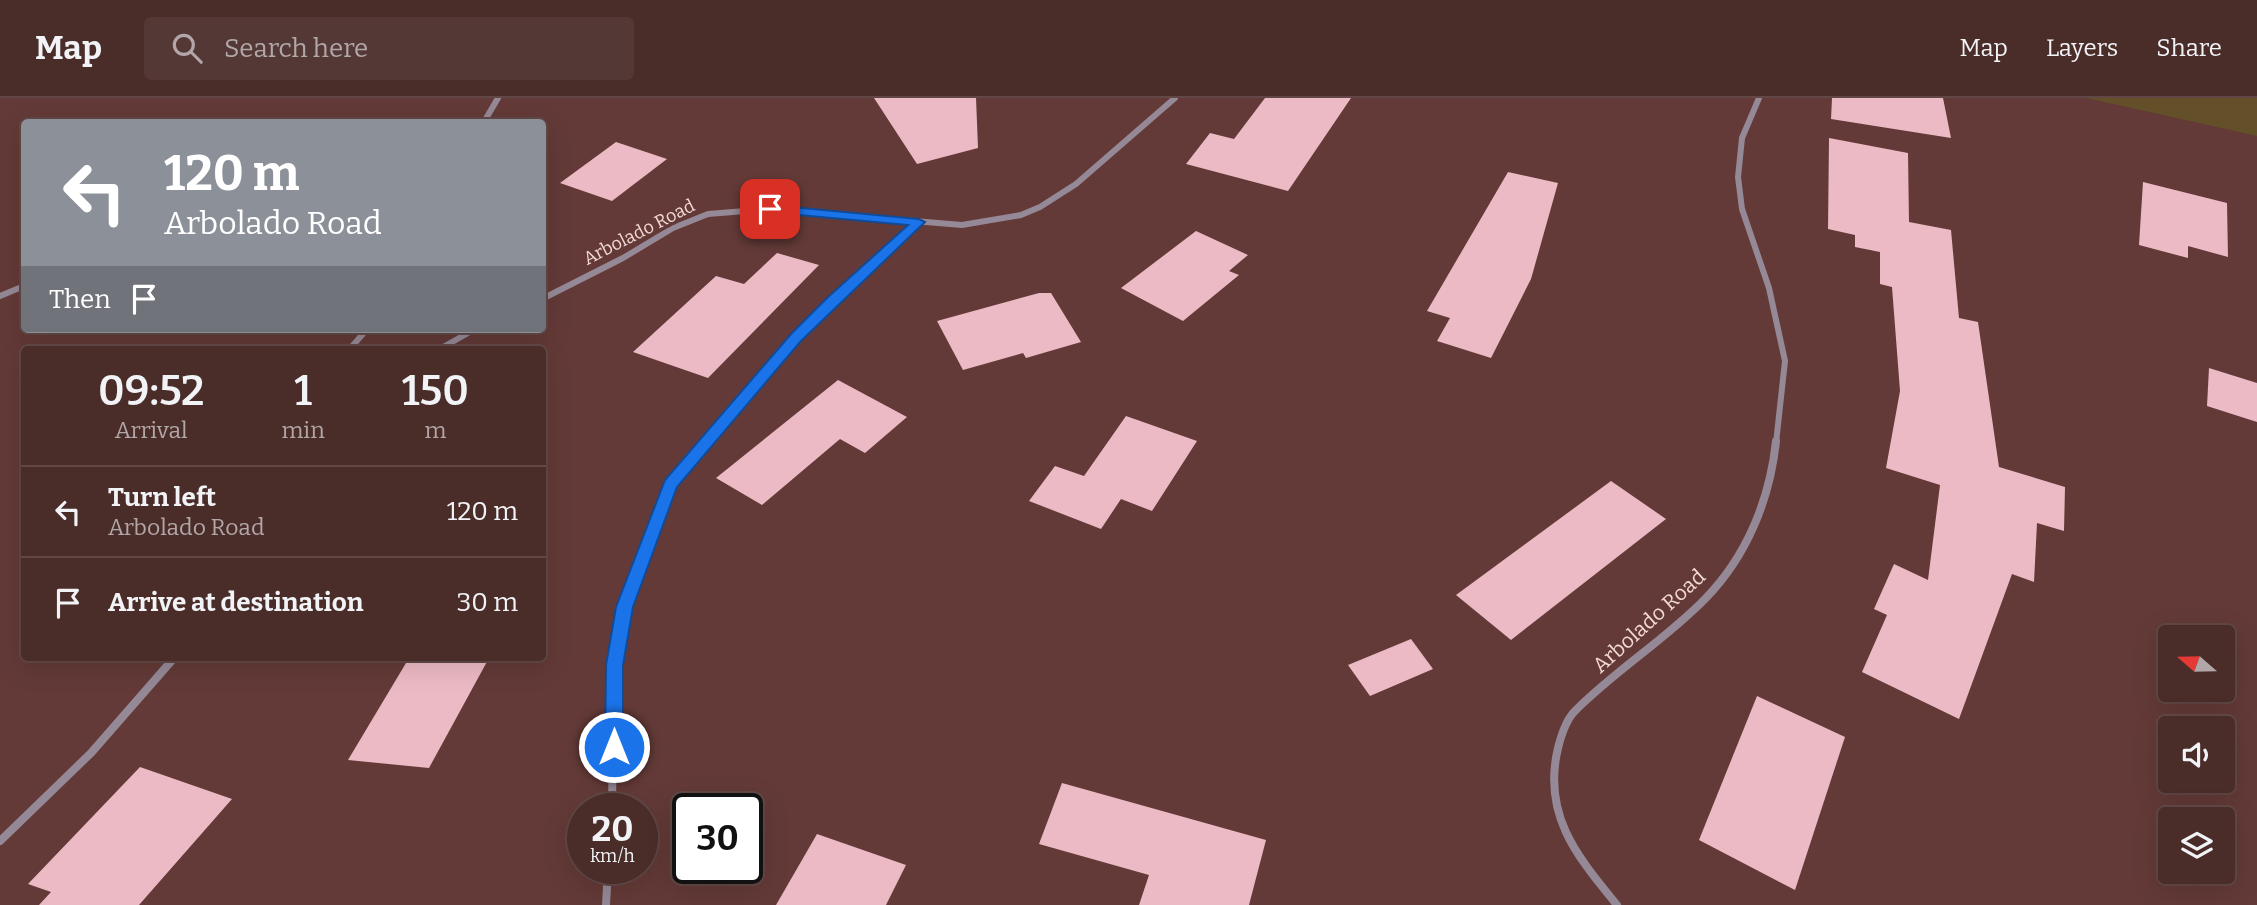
<!DOCTYPE html>
<style>
body{margin:0;font-family:Bitter,serif;background:#543835;color:#f1f3f6;height:100vh;display:flex;flex-direction:column;font-size:26px;white-space:nowrap}
*{box-sizing:border-box;margin:0}
p{font-size:23px;color:#b2a7a8}
.icon{flex:none;width:38px;height:38px;fill:none;stroke:currentColor;stroke-width:2;stroke-linecap:round;stroke-linejoin:round}
.map{position:relative;flex:1;overflow:hidden}
.panel{position:absolute;left:21px;top:248px;width:525px;height:315px;display:flex;flex-direction:column;background:#4a2c29;border-radius:7px;box-shadow:0 7px 28px #0002,0 0 0 2px #614846}
.panel>*{flex:none}
.hud{position:absolute;left:21px;top:21px;width:525px;height:214px;border-radius:7px;box-shadow:0 7px 28px #0002,0 0 0 2px #614846;background:#8c9099;color:#fff;overflow:hidden}
.needle{width:46px;rotate:290deg}
.controls{position:absolute;left:2158px;top:527px;display:grid;gap:14px}
.controls a{display:grid;place-items:center;width:77px;height:77px;border-radius:7px;background:#4a2c29;box-shadow:0 7px 28px #0002,0 0 0 2px #614846;font-size:35px}
.speed{position:absolute;left:567px;top:695px;display:flex;gap:14px;font-size:35px;font-weight:700;text-align:center}
.speed>*{display:grid;place-content:center;width:91px;height:91px;border-radius:50%;background:#4a2c29;box-shadow:0 7px 28px #0002,0 0 0 2px #614846;line-height:1}
.speed small{font-size:18px;font-weight:400}
.speed .limit{border:4px solid #111;border-radius:10px;background:#fff;color:#111}
.pin{position:absolute;display:grid;place-items:center;width:60px;height:60px;color:#fff;margin:-30px;border-radius:14px;box-shadow:0 4px 10px #0006}
.me{position:absolute;width:77px;margin:-38px;rotate:0deg;stroke-linejoin:round;filter:drop-shadow(0 0 5px #0008)}
.turn{display:flex;align-items:center;gap:24px;height:147px;padding:0 28px;font-size:32px}
.turn .icon{width:91px;height:91px;stroke-width:2.5}
.turn b{display:block;font-size:49px;line-height:60px}
.then{display:flex;align-items:center;height:66px;padding:0 28px;background:#0003;gap:14px;font-size:26px}
.eta{display:flex;justify-content:space-evenly;align-items:center;height:119px;text-align:center}
.eta b{font-size:42px;font-weight:600;line-height:49px}
ul{padding:0;list-style:none}
li{display:flex;align-items:center;gap:21px;height:91px;padding:0 28px;border-top:2px solid #614846}
li div{flex:1}
li b{display:block;font-size:26px}
li em{font-style:normal}
header{display:flex;align-items:center;gap:42px;box-sizing:border-box;height:98px;padding:0 35px;background:#4a2c29;border-bottom:2px solid #614846}
header strong{font-size:33px}
nav{display:flex;gap:38px;margin-inline-start:auto;font-size:24px}
.search{width:490px;height:63px;background:#543835;display:flex;align-items:center;gap:18px;box-sizing:border-box;padding:0 24px;border-radius:7px;color:#b2a7a8;font-size:26px}
.map>svg:first-child{display:block}
.green{fill:#635028}
.building{fill:#ecbac5}
.lines{fill:none;stroke-linecap:round;stroke-linejoin:round}
.street-far1{stroke:#968997;stroke-width:6}
.street{stroke:#968997;stroke-width:8}
.route{fill:#1a73e8;stroke:#114b97;stroke-width:2}
.labels{text-anchor:middle;stroke-width:7;stroke-linejoin:round;paint-order:stroke}
.far-street-label{font-size:18px;fill:#f3d9d6;stroke:#633a37}
.street-label{font-size:21px;fill:#f3d9d6;stroke:#633a37}
</style>
<header>
<strong>Map</strong>
<div class="search"><svg class="icon" aria-label="search" viewBox="0 0 24 24"><circle cx="10" cy="10" r="6"/><path d="M15 15l6 6"/></svg>Search here</div>
<nav><a>Map</a><a>Layers</a><a>Share</a></nav>
</header>
<div class="map">
<svg width="2257" height="807" viewBox="0 0 2257 807">
<rect width="100%" height="100%" fill="#633a37"/>
<!-- green -->
<path class="green" d="M2087,0H2257V38Z"/>
<!-- building -->
<g class="building">
<path d="M874,0H976L978,50L917,66Z"/>
<path d="M1265,0H1351L1288,93L1186,66L1210,35L1234,41Z"/>
<path d="M1832,0H1943L1951,40L1831,21Z"/>
<path d="M1829,40L1908,55L1909,124L1951,132L1959,220L1978,224L1999,369L2065,389L2064,433L2037,425L2034,484L2012,476L1959,621L1862,574L1887,517L1874,511L1894,466L1928,482L1940,387L1886,370L1900,293L1892,189L1880,186V154L1855,149V137L1828,131Z"/>
<path d="M616,44L667,61L612,103L560,85Z"/>
<path d="M1508,74L1558,85L1531,181L1491,260L1437,243L1450,220L1427,213Z"/>
<path d="M2143,84L2227,105L2228,159L2188,148V160L2139,147Z"/>
<path d="M1196,133L1248,157L1229,173L1239,177L1183,223L1121,190Z"/>
<path d="M777,155L819,167L708,280L633,254L716,178L744,186Z"/>
<path d="M1039,195H1051L1081,244L1026,260L1023,255L963,272L937,223Z"/>
<path d="M2209,270L2257,285V324L2207,308Z"/>
<path d="M838,282L907,319L865,355L840,341L762,407L716,380Z"/>
<path d="M1126,318L1197,343L1152,413L1121,401L1101,431L1029,403L1055,368L1084,378Z"/>
<path d="M1611,383L1666,421L1511,542L1456,497Z"/>
<path d="M1411,541L1433,571L1370,598L1348,567Z"/>
<path d="M409,560H489L429,670L348,662Z"/>
<path d="M1757,598L1845,639L1795,792L1699,742Z"/>
<path d="M140,669L232,701L139,807H39L51,794L28,786Z"/>
<path d="M1062,685L1266,742L1249,807H1139L1149,777L1039,746Z"/>
<path d="M817,736L906,767L886,807H776Z"/>
</g>
<g class="lines">
<!-- street-far1 -->
<g class="street-far1">
<path d="M1759,0L1742,40L1738,79L1742,111L1769,190L1785,263L1776,345"/>
<path d="M484,24L498,0"/>
<path d="M0,198L24,188"/>
<path d="M542,201L623,160L673,130L708,116L770,111L962,127L1021,117L1040,109L1076,86L1175,0"/>
<path d="M349,252L367,231"/>
<path d="M438,252L475,231"/>
<path d="M706,345L796,240L832,203L919,124"/>
</g>
<!-- street -->
<g class="street">
<path d="M612,710L614,567L624,509L670,387L708,343"/>
<path d="M0,743L91,655L174,560"/>
<path d="M606,807L608,770"/>
<path d="M1617,807C1577,758 1542,717 1558,650C1561,638 1567,620 1576,612C1616,572 1666,541 1705,501C1747,458 1770,401 1776,343"/>
</g>
</g>
<!-- route -->
<path class="route" d="M770,107L919,121L925,124L801,243L677,389L633,509L623,567V649L621,655L614,657L607,655L605,649L606,567L616,509L665,382L791,236L827,200L908,127L766,114V108Z"/>
<g class="labels">
<!-- far-street labels -->
<g class="far-street-label">
<text transform="translate(639 134) rotate(-27)" y="6">Arbolado Road</text>
</g>
<!-- street labels -->
<g class="street-label">
<text transform="translate(1649 523) rotate(-42)" y="7">Arbolado Road</text>
</g>
</g>
</svg>
<div class="controls">
<a><svg class="needle" viewBox="-14 -14 28 28"><path d="M0-13l5 13h-10z" fill="#e53935"/><path d="M0 13l5-13h-10z" fill="#b2a7a8"/></svg></a>
<a><svg class="icon" aria-label="sound" viewBox="0 0 24 24"><path d="M4 9h4l5-4v14l-5-4H4zM17 9q2 3 0 6"/></svg></a>
<a><svg class="icon" aria-label="layers" viewBox="0 0 24 24"><path d="M12 4l9 5-9 5-9-5zM3 14l9 5 9-5"/></svg></a>
</div>
<div class="speed"><div>20<small>km/h</small></div><div class="limit">30</div></div>
<div class="pin" style="left:770px;top:111px;background:#d93025"><svg class="icon" aria-label="arrive" viewBox="0 0 24 24"><path d="M6 21V4h12l-3 4 3 4H6"/></svg></div>
<svg class="me" style="left:614px;top:649px" viewBox="-20 -20 40 40"><circle r="17" fill="#1a73e8" stroke="#fff" stroke-width="3"/><path d="M0-11L8 9 0 5-8 9z" fill="#fff"/></svg>
<div class="hud">
<div class="turn"><svg class="icon" aria-label="left" viewBox="0 0 24 24"><path d="M17 20v-9H6M10 6l-5 5 5 5"/></svg><div><b>120 m</b>Arbolado Road</div></div>
<div class="then">Then<svg class="icon" aria-label="arrive" viewBox="0 0 24 24"><path d="M6 21V4h12l-3 4 3 4H6"/></svg></div>
</div>
<section class="panel">
<div class="eta">
<div><b>09:52</b><p>Arrival</p></div>
<div><b>1</b><p>min</p></div>
<div><b>150</b><p>m</p></div>
</div>
<ul>
<li><svg class="icon" aria-label="left" viewBox="0 0 24 24"><path d="M17 20v-9H6M10 6l-5 5 5 5"/></svg><div><b>Turn left</b><p>Arbolado Road</p></div><em>120 m</em></li>
<li><svg class="icon" aria-label="arrive" viewBox="0 0 24 24"><path d="M6 21V4h12l-3 4 3 4H6"/></svg><div><b>Arrive at destination</b></div><em>30 m</em></li>
</ul>
</section>
</div>
